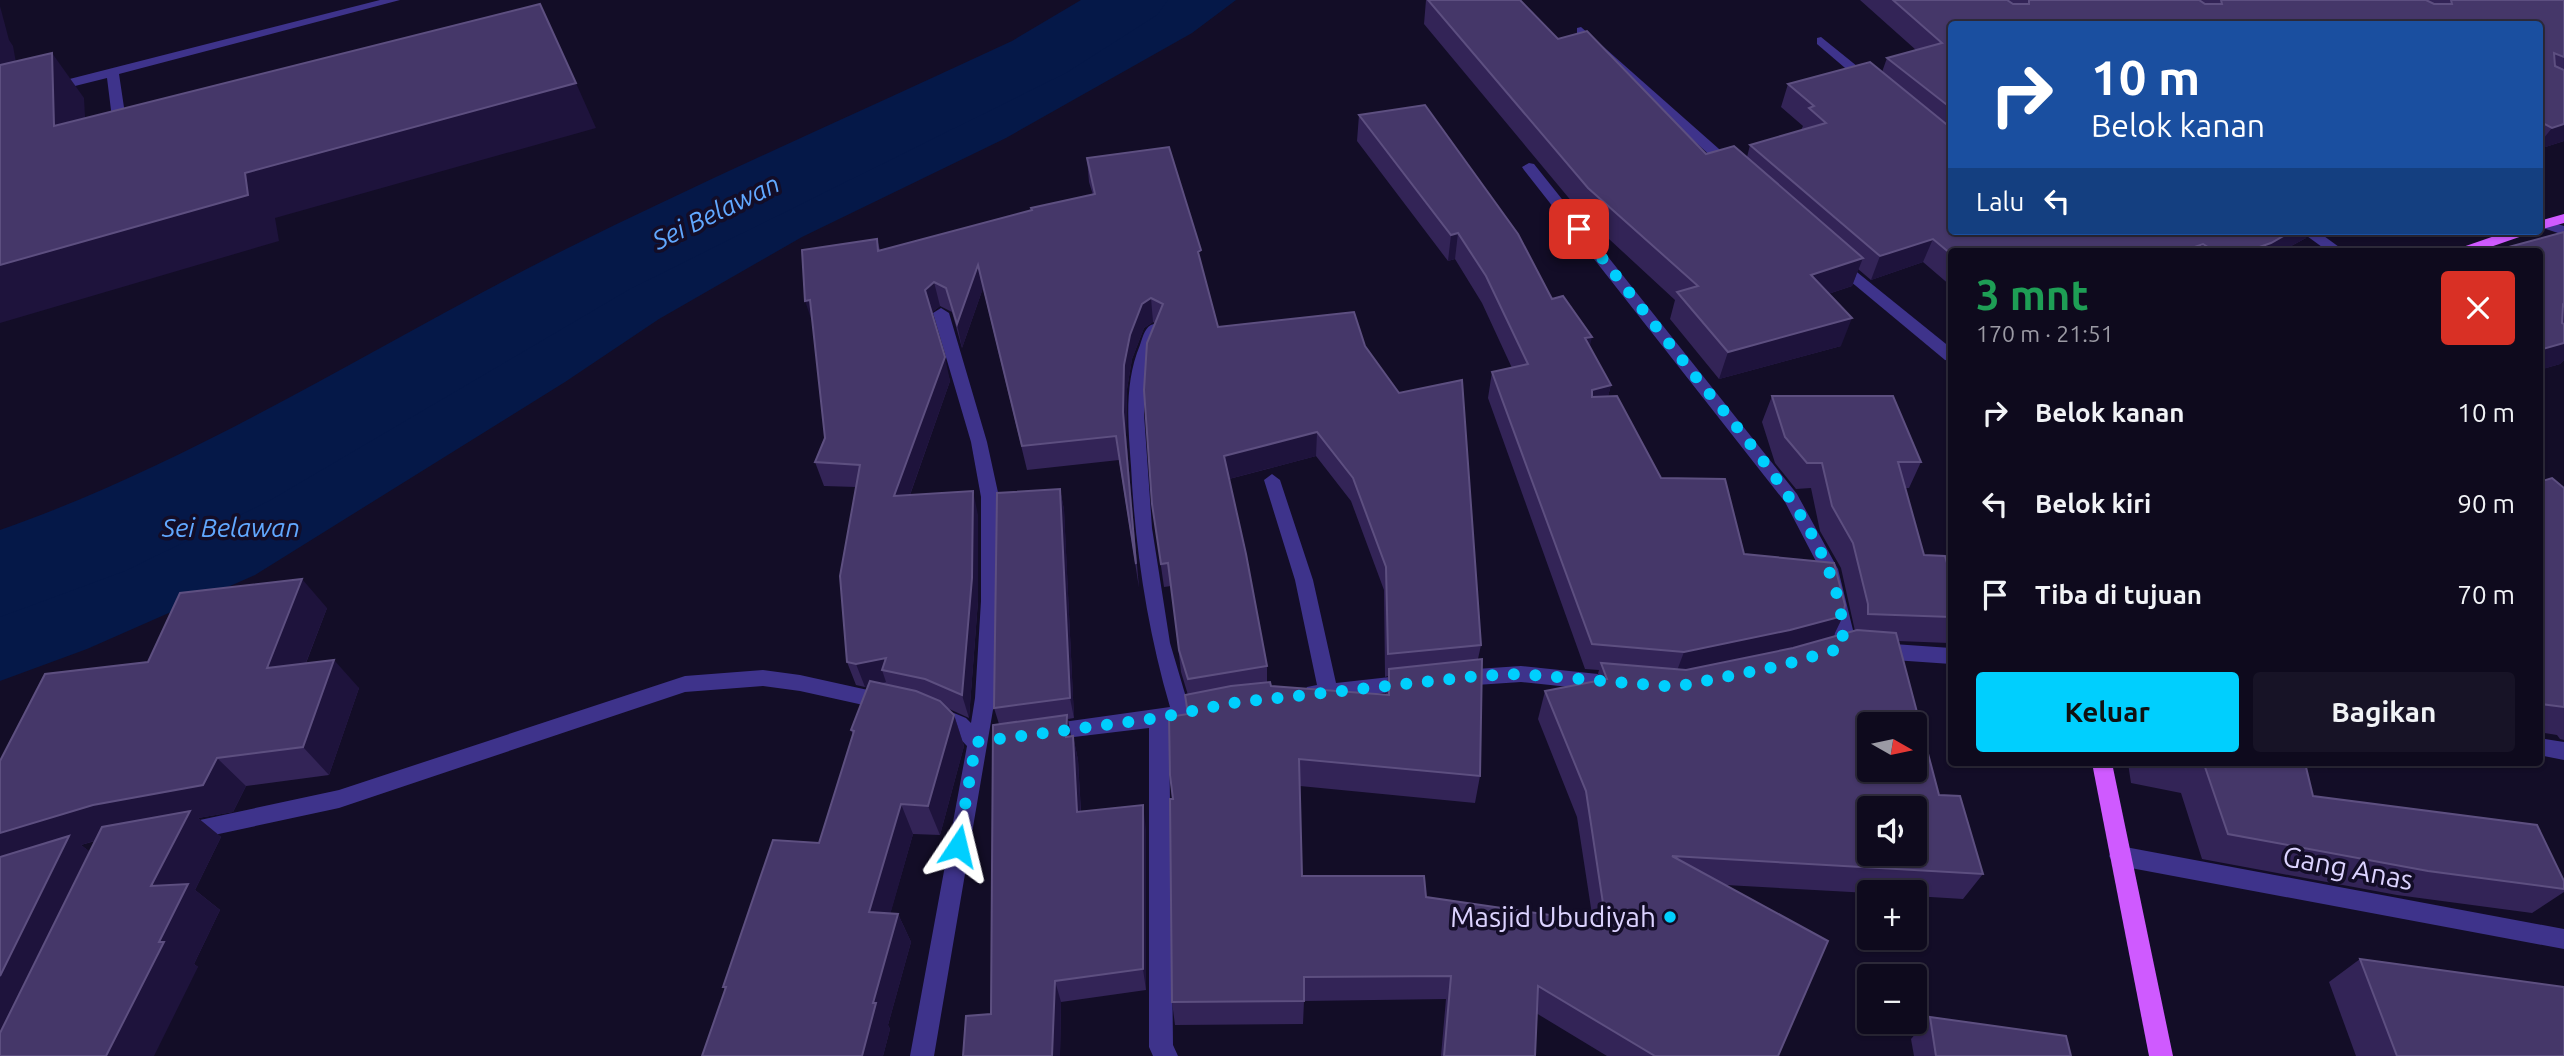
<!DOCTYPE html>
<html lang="id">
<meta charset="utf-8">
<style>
body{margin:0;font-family:Ubuntu,sans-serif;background:#171326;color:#f1f3f6;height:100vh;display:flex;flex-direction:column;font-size:26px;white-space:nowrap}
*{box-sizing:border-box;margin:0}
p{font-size:23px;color:#9b9aa4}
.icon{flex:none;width:38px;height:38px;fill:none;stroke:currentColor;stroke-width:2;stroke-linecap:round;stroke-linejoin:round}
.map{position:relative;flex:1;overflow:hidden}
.panel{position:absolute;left:1948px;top:248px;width:595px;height:518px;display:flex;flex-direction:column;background:#0e0a1d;border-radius:7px;box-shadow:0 2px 5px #0004,0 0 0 2px #2e2b3b}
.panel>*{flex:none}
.hud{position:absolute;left:1948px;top:21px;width:595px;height:214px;border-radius:7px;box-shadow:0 2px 5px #0004,0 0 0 2px #2e2b3b;background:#1a4fa0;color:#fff;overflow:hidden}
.needle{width:46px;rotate:99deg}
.buttons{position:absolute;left:1857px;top:712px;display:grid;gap:14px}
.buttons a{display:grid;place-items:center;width:70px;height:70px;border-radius:7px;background:#0e0a1d;box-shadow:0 2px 5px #0004,0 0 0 2px #2e2b3b;font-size:35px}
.pin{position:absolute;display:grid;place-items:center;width:60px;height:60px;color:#fff;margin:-30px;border-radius:14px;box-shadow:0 4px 10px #0006}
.me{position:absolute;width:77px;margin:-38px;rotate:10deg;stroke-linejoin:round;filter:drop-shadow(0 0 5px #0008)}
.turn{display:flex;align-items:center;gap:24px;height:147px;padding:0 28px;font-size:32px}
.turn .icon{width:91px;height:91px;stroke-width:2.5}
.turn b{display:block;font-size:49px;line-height:60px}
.then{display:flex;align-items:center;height:66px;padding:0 28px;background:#0003;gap:14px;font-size:26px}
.round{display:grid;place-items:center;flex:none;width:74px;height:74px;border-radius:7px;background:#171326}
.head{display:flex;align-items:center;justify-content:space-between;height:119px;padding:0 28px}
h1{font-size:42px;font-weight:700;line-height:52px;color:#1e9e55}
.action{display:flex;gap:14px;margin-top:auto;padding:14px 28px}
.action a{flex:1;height:80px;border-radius:7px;background:#00cffe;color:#111;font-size:28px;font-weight:700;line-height:80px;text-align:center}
.action a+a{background:#171326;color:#f1f3f6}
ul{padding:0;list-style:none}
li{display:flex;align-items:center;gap:21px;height:91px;padding:0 28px}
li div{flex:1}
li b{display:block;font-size:26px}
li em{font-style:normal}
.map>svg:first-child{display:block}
.water{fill:#051848}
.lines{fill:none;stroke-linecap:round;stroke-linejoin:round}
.river{fill:#051848;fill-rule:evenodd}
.lane{fill:#3e338b;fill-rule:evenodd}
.street{fill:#3e338b;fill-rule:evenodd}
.primary{fill:#cf5aff;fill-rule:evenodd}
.wall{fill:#332457;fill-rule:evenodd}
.shaded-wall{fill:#1e133c}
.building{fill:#453769;stroke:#5d4f80;stroke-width:2;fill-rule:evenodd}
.route{stroke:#00cffe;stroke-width:12;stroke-dasharray:0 21.6}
.poi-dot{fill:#00cffe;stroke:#130d27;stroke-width:2.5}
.labels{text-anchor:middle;stroke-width:7;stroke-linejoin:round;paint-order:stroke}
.water-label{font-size:26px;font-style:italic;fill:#61a8ff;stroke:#130d27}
.near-street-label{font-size:28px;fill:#dcd3ff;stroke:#130d27}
.near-poi-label{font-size:28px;fill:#dcd3ff;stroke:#130d27;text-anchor:end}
</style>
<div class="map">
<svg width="2564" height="1056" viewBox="0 0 2564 1056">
<rect width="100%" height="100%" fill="#130d27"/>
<!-- water -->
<path class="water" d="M1108,0H1236L1192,33L1006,138L802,237L659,319L565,382L255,575L87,649L0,681V572L126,521L479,343Z"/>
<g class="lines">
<!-- river -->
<path class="river" d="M1081,0H1168L1157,15L1066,73L630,289L269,501L125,571L0,617V530C200,460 378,343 566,249C713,176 864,110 1012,41Z"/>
<!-- lane -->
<path class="lane" d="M380,0H400L119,74L128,134L126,137H116L114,134L107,78L51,92L45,88L46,85Z"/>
<!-- street -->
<g class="street">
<path d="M1581,27L1736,164V170H1726L1577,34V28Z"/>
<path d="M1821,37L1873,79V85H1865L1817,44V38Z"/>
<path d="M1529,163L1534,164L1797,494L1838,569L1853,630L1849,653L1842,656L1835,653L1833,648L1835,630L1820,569L1785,502L1524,170L1522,167Z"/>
<path d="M2545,220L2564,226V235L2540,227V221Z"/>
<path d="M2300,231H2317L2346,252H2329Z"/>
<path d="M1837,258L1842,260L1951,348V361L1945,360L1832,266L1830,263L1832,260Z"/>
<path d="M941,308L949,313L987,442L999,497V601L995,698L934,1056H910L967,746L952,730L930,720L927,714L930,708L937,706L966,718L971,723L975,698L981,601V497L971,442L933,313Z"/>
<path d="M1154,324L1162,329L1147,366L1144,414L1152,528L1170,643L1188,704L1210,699L1217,701L1220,707L1217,713L1169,724L1173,1045L1178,1056H1153L1149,1047V728L1049,740L1042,738L1039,732L1042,726L1049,724L1170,707C1147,628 1135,548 1131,466C1128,425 1124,383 1140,345C1143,336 1145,326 1154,324Z"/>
<path d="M1272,474L1280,480L1313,580L1336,683L1408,675L1415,677L1418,683L1415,689L1328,700L1307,699L1304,693L1307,687L1317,685L1295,580L1264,480Z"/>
<path d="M1879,643L1951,648V664L1879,659L1872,656L1870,651L1872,646Z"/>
<path d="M1521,666L1617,676L1624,678L1627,684L1624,690L1617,692L1521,682L1461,686L1454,684L1451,678L1454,672L1461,670Z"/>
<path d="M763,670L800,675L886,694L893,696L896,702L893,708L886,710L800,691L763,686L685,692L339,808L186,841L179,839L176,832L179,825L186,823L339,790L685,676Z"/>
<path d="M2539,738L2564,742V760L2539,755Z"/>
<path d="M2120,846L2564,929V949L2120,866L2113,863L2109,856L2113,849Z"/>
</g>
<!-- primary -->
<g class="primary">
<path d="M2564,214V223L2539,230V221Z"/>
<path d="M2509,231H2530L2528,234L2476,252H2455L2457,249Z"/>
<path d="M2092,763H2112L2173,1056H2149Z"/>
</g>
</g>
<!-- wall -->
<g class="wall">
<path d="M1426,0H1520L1558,39L1706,154L1747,157L1750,145L1801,130L1803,126L1781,107L1788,84L1882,72L1887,58L1916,50L1860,0H2564V141L2539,149V24H1951V231L2306,238L2280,252H1951V286L1923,262L1871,280L1858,269L1852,286L1828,294L1841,346L1719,379L1670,319L1675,300L1583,215L1424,24Z"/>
<path d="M1359,115L1552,299L1590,347L1611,385L1608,396L1661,478L1744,554L1843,616L1833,637L1855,631L1841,568L1820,531L1811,488L1796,489L1775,463L1762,422L1772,396L1921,462L1909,488H1905L1924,555L1951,577V639L1949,643L1898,641L1939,795L1983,874L1963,899L1914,896V892L1869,893L1726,885L1778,1056H1607L1536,1013L1535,1056H1441L1446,999L1304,1001L1303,1024L1175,1025L1172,1002V799L1170,775L1187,714L1185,695H1188L1181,672L1171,586L1164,587L1152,504L1155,323L1153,322L1144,328L1132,359L1127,389L1126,435L1139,588L1119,460L1027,470L983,288L962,348L952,312L940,306L931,313L950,381L910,495L978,515V601L969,718L947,708L954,715L964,746L940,835L913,834L890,914H898L911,942L888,1025L890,1029L883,1056H703L725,990L723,987L819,843L853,735L851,730L868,686L865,687L856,685L847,662L856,487L824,486L815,462L825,438L813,324L877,239L880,250L1093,195L1089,182L1087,158L1201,263L1218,327L1365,346L1481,645L1478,659L1480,776L1475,803L1300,786L1302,876L1426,897L1593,921L1577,817L1538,719L1545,691L1596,681L1599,670L1585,669L1488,398L1492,372L1512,368L1482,303L1455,259L1448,261L1357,141ZM1316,456L1351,501L1384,590L1385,677L1388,676L1386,695L1271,686L1267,682V666L1229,479Z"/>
<path d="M2564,232V360L2560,364L2539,370V252Z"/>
<path d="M2539,482L2564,488V740L2560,739L2557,735L2539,732Z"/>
<path d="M1060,489L1064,510L1074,718L1068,719L1071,736H1073L1078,760L1081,812L1146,829V990L1061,1002L1060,1056H963L991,1014L999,724L994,708Z"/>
<path d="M327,608L306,663L359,688L329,775L246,786L233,812L198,818L221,837L195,890L220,910L194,964L198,967L0,1056L148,662ZM95,841L90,852L81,845Z"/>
<path d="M2128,763H2305L2313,796L2564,881V892L2532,913L2397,895L2202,859L2181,793L2131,783Z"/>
<path d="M2360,959L2564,1056H2356L2329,982Z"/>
<path d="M1930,1017L2071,1056H1914L1911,1039Z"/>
</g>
<!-- shaded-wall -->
<g class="shaded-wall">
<path d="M0,6L9,40L13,46L21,90L0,96Z"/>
<path d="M52,53L84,98L88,172L54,126Z"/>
<path d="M576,83L596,128L275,218L279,241L0,323V265L245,173Z"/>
<path d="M2564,124V141L2539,149V144L2552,128Z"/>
<path d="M2292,231H2310L2306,238L2280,252H2245Z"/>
<path d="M1458,233L1455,259L1448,261L1451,235Z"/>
<path d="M1933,239L1923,262L1871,280L1880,256Z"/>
<path d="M2203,244L2198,252H2180Z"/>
<path d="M1863,258L1852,286L1801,303L1811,275Z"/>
<path d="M978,265L983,288L962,348L957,324Z"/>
<path d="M934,282L940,306L930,314L925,290Z"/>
<path d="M1151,298L1153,322L1144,328L1132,359L1127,389L1126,435L1139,588L1123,412L1124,365L1130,335L1142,304Z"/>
<path d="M810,300L813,324L805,301Z"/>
<path d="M1852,318L1841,346L1719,379L1728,352Z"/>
<path d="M1592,337L1586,363L1585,338Z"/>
<path d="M2564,343V360L2560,364L2539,370V350Z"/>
<path d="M945,357L950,381L901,520L894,496Z"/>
<path d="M1611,385L1604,411L1586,416L1592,390Z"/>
<path d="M1317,432L1316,456L1225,480L1224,456Z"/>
<path d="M1060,489L1064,510L1074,718L1070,698Z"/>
<path d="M973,491L978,515V601L969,718L962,695Z"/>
<path d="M302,579L327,608L293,696L267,668Z"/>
<path d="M1843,616L1831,641L1675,676L1684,652Z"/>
<path d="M886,658L882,670L886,682L865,687L856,664Z"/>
<path d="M334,660L359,688L329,775L303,747Z"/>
<path d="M954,715L964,746L940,835L928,806Z"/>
<path d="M1067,715L1072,741L1066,737Z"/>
<path d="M1073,736L1078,760L1082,836L1077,812Z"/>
<path d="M217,758L246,786L233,812L198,818L221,837L195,890L220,910L194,964L198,967L154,1056H106L159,942L151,886L126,831L81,845L104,862L0,1050V833Z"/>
<path d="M901,804L913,834L883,940L869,912Z"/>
<path d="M1143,805L1146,829V990L1143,969Z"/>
<path d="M898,914L911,942L888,1025L890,1029L883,1056H862L873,1003Z"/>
<path d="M1055,981L1061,1002L1060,1056H1052Z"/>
</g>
<!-- building -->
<g class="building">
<path d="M1428,0H1520L1558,39L1587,31L1706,154L1734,146L1863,258L1811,275L1852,318L1728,352L1677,292L1698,286L1588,188Z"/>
<path d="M1893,0H2007L2013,4H2029V0H2199L2205,4H2222L2221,0H2426L2434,4H2452L2451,0H2564V57L2554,53L2555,66L2564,70V124L2552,128L2539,121V24H1951V108L1887,58L1942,43Z"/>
<path d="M540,4L576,83L245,173L248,195L0,265V65L52,53L54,126Z"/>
<path d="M1870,62L1951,128V231H2292L2271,243L2245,252H2216L2203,244L2180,252H1951V254L1933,239L1880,256L1750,145L1826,123L1809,108L1814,106L1788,84Z"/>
<path d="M1425,105L1518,234L1552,299L1563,296L1592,337L1585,338L1611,385L1592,390V397L1617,396L1661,478L1725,479L1744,554L1834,563L1845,605L1843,616L1790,630L1684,652L1592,644L1492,372L1528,364L1486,276L1458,233L1451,235L1359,115Z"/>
<path d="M1169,147L1201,250L1198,252L1218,327L1354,312L1365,346L1399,393L1462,380L1481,645L1388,654L1386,567L1353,478L1317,432L1224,456L1246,554L1267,666L1188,679L1179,650L1168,563L1161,564L1152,504L1144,390L1147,343L1163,304L1151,298L1142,304L1130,335L1124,365L1123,412L1136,564L1116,436L1022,446L978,265L957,324L946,288L934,282L925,290L945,357L894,496L973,491L972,578L962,695L925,679L882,670L886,658L856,664L847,662L840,576L860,465L815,462L825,438L810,300L805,301L802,250L877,239L878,251L1032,210L1031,208L1095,194L1087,158Z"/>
<path d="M2564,232V306L2563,305L2562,323L2564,324V343L2539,350V252H2490Z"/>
<path d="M1772,396H1893L1921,462H1898L1924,555L1945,556L1951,577V617L1868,614V604L1853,543L1832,506L1822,463H1807L1785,437Z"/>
<path d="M2552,478L2564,488V707L2541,704L2539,701V482Z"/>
<path d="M1060,489L1070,698L994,708L997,493Z"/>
<path d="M302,579L267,668L334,660L303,747L217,758L203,785L93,805L0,833V761L45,674L148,662L180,593Z"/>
<path d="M1857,630L1896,633L1939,795L1960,796L1983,874L1672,856L1828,941L1778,1056H1655L1538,986L1535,1056H1444L1451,976L1304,977V1001L1172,1002L1170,799H1173L1170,775L1169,717L1188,714L1185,695L1231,686L1270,682L1271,686L1389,695V669L1482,659L1480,776L1299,759L1302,876H1424L1426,897L1606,923L1586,791L1545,691L1607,679L1601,663L1686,670L1793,648ZM1869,724H1914V770H1869ZM1869,808H1914V854H1869Z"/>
<path d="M870,681L916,691L940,701L954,715L928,806L901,804L869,912L898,914L873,1003H876L862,1056H702L726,987H723L773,840L819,843L854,731L851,730Z"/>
<path d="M1067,715L1066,737L1073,736L1077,812L1143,805V969L1055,981L1052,1056H963L966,1016L991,1014L993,725Z"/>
<path d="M2185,763H2305L2313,796L2537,825L2564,881V889L2428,871L2228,834L2205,767Z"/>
<path d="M190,811L151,886L188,884L159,942H164L106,1056H0V1033L102,827Z"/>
<path d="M69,836L0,976V857Z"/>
<path d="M2360,959L2564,987V1056H2397Z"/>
<path d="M1930,1017L2066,1036L2071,1056H1936Z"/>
</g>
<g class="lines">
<!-- route -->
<path class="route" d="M958,846L976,742L1158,718L1232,703L1478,676L1521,674L1675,687L1779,666L1842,648C1852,556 1750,444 1695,376C1656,327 1618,278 1579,229"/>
</g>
<!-- markers -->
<circle class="poi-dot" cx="1670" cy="917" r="7"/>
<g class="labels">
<!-- water labels -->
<g class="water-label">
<text transform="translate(716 212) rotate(-26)" y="9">Sei Belawan</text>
<text x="231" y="537">Sei Belawan</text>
</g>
<!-- near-street labels -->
<g class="near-street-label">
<text transform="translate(2348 868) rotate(11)" y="10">Gang Anas</text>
</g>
<!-- near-poi labels -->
<g class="near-poi-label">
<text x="1656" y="927">Masjid Ubudiyah</text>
</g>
</g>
</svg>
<div class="buttons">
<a><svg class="needle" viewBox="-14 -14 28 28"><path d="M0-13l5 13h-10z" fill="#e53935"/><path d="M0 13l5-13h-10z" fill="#9b9aa4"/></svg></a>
<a><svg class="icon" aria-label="sound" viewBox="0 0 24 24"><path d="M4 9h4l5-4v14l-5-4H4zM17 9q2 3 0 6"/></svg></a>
<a>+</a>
<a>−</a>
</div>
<div class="pin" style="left:1579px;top:229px;background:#d93025"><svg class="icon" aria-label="arrive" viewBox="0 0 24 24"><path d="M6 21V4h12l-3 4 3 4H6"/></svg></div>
<svg class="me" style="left:958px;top:846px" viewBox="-20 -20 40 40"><path d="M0-17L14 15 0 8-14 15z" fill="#00cffe" stroke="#fff" stroke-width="4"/></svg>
<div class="hud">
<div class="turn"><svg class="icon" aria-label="right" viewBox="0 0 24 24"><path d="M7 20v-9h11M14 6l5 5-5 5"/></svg><div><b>10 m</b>Belok kanan</div></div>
<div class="then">Lalu<svg class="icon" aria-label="left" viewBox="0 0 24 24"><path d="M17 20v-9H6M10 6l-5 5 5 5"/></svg></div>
</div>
<section class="panel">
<div class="head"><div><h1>3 mnt</h1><p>170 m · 21:51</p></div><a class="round" style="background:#d93025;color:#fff"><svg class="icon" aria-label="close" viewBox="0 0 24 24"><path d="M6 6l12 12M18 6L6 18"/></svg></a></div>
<ul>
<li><svg class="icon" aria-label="right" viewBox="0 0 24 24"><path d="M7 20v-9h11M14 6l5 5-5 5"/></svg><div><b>Belok kanan</b></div><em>10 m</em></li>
<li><svg class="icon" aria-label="left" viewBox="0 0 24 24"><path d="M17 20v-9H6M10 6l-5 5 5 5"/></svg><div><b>Belok kiri</b></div><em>90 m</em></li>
<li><svg class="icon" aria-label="arrive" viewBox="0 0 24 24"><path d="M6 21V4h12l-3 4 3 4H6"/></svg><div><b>Tiba di tujuan</b></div><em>70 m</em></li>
</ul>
<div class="action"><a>Keluar</a><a>Bagikan</a></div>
</section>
</div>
